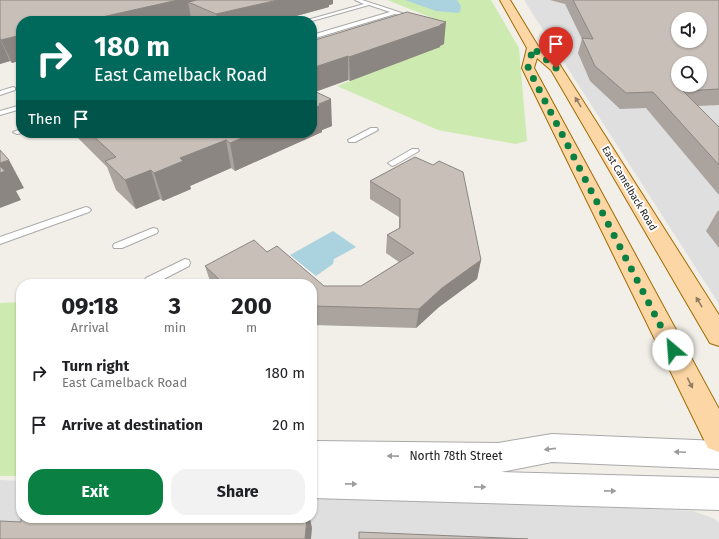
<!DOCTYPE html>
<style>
body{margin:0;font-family:"Fira Sans",sans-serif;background:#f2f2f2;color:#202124;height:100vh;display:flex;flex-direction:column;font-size:15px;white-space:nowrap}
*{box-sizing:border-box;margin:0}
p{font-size:13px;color:#757577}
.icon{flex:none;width:22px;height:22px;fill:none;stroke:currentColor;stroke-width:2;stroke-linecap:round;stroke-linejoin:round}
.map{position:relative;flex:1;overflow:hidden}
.panel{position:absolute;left:16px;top:279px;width:301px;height:244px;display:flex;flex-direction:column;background:#fff;border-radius:16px;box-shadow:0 1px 3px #0004}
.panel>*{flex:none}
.banner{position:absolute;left:16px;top:16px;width:301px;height:122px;border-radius:16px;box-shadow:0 1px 3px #0004;background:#00695c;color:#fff;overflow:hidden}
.tools{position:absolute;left:671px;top:12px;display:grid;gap:8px}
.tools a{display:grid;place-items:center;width:36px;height:36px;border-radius:50%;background:#fff;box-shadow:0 1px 3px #0004;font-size:20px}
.pin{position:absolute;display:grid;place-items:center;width:34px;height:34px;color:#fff;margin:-41px -17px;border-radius:50% 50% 50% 0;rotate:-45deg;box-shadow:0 0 4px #0007}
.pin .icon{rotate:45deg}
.me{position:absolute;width:44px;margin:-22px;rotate:333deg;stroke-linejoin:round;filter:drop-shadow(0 0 3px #0008)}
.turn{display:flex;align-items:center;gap:14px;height:84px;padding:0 12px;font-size:18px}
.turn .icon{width:52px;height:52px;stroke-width:2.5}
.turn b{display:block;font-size:28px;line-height:34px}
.then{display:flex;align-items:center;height:38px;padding:0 12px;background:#0003;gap:8px;font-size:15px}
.eta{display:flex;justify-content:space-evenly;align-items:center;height:68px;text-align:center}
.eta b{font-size:24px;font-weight:700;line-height:28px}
.action{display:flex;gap:8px;margin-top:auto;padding:8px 12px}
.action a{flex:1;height:46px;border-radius:16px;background:#0b8043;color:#fff;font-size:16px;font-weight:700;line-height:46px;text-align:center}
.action a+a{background:#f2f2f2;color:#202124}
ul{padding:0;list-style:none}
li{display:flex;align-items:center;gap:12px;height:52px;padding:0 12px}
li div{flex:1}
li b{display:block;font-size:15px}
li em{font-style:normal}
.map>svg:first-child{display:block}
.residential{fill:#e0dfdf;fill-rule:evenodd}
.grass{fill:#cdebb0}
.water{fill:#aad3df}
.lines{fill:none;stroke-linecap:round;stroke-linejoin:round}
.service-casing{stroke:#a9a9a9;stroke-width:2}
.minor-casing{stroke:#a9a9a9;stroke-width:2}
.primary-casing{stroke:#a06b00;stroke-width:2}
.service{fill:#fff;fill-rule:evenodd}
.minor{fill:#fff;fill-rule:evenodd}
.primary{fill:#fcd6a4;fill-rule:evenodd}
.wall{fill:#aba49e}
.shaded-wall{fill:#8b8681}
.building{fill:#c7bfb8;stroke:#8b8681;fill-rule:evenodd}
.oneway{fill:#8f7c63}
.oneway2{fill:#9c9c9c}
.route{stroke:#0b8043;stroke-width:7;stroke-dasharray:0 12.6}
.labels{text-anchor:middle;stroke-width:4;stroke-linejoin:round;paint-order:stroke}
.street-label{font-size:10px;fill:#222;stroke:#fff}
.near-street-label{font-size:12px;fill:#222;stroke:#fff}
</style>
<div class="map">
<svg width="719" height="539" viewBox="0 0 719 539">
<rect width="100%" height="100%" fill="#f2efe9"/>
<!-- residential -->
<g class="residential">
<path d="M524,0H719V304ZM678,19H700V41H678ZM678,63H700V85H678Z"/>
<path d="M0,480L21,481V518H312V494L693,511L715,519L719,523V539H0Z"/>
</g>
<!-- grass -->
<g class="grass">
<path d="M387,0H491L519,48L527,141L516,144L438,130L337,86L442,45L435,19Z"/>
<path d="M21,302V476H0V303Z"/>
</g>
<!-- water -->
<g class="water">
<path d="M405,0H457L461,6L460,12L458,13L436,11Z"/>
<path d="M333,231L356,247L334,259L333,264L316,276L290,255Z"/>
</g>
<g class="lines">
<!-- service casing -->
<g class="service-casing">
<g id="service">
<path d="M355,0H362L417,18L414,20L395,14L312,39V35L390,12L369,5L312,21H304L364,4Z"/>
<path d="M206,15L209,17L208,18L194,21H184Z"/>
<path d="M13,87L15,88V90L0,95V91Z"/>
<path d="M21,105V109L0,115V111Z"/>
<path d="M371,128H377L378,130L355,142H349L348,140Z"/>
<path d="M21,129V133H22L17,134L13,132Z"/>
<path d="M412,149H418L419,151L395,165L392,166L388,163Z"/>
<path d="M86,207L89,208L91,210L89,212L0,244V237Z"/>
<path d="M153,228L157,229L158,231L157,233L122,248H114L113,246L114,244Z"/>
<path d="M185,259L189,260L190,263L189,266L154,284H147L144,281L146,278Z"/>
</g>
</g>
<!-- minor casing -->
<g class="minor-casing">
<path id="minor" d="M552,434L719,441V469L552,462L501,472L719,478V510L312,498V441L498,443Z"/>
</g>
<!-- primary casing -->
<g class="primary-casing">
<path id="primary" d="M500,0H510L538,46L560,65L719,315V346L710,343L561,87L551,70L537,58L534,68L719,409V452L708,448L522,68L527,48Z"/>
</g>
<!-- service -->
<use href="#service" class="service"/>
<!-- minor -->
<use href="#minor" class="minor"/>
<!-- primary -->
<use href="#primary" class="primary"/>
</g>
<!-- wall -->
<g class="wall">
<path d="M0,0L333,4L329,5V7L278,21H192L191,18L21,21V60L12,63L10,61L0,64Z"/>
<path d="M550,0H719V105L698,106L719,127V195L646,108L620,109L590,81L578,53L582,39L565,4Z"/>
<path d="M312,41L444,44L440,46V47L350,81L348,80L315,92L332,126L322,130V132L235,171L231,168L190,186L191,189L163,201L160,199L136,209L116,190L107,167L73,133H312Z"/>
<path d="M415,157L481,260L477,279L439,307L416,328L312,325V284H211L205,266L267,252L324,286H361L399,262L386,253L387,235L399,228V217L370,199V181Z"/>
<path d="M719,210V248L706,231L717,212Z"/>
</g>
<!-- shaded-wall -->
<g class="shaded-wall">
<path d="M178,0H264L188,2L191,18L179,21H84Z"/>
<path d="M278,0H333V4L329,5V7L278,21H218L216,14Z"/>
<path d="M446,22L444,44L440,46V47L350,81L349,57Z"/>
<path d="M21,35V60L12,63L1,40Z"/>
<path d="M0,39L10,61L0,64Z"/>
<path d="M348,56V80L312,93V68Z"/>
<path d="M331,99L332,126L322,130V132L235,171L230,143L254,133H312V109L319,104Z"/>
<path d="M226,140L231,168L190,186L191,189L163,201L154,173L180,158Z"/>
<path d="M9,160L24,188L16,191L21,200L0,208V163Z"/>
<path d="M151,170L160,199L136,209L125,180Z"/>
<path d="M481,260L477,279L439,307L416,328L419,309L442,288Z"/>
<path d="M307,518H310L312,528L311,539H305Z"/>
</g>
<!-- building -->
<g class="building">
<path d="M0,0H178L84,21H21V35L1,40L0,38Z"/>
<path d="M197,0H278L216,14L188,2Z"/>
<path d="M573,0H719V89L683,91L719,127V165L653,92L626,93L595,66L582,38L593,39ZM678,19H700V41H678ZM678,63H700V85H678Z"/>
<path d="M407,12L446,22L440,25H442L349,57L348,56L312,68V41Z"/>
<path d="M312,90L331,99L319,104L321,105L312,109Z"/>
<path d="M90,133H254L230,143L226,140L180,158L183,161L154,173L151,170L125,180L105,161L116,157Z"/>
<path d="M0,150L9,160L0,163Z"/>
<path d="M415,157L433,165L439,161L463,172L481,260L442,288L419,309L312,306V284H224L205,266L254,240L267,252L277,246L324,286H361L414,253L387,235L400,228V199L370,181Z"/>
<path d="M0,166L5,171L0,173Z"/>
<path d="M21,517V518H49L124,521L125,518H307L305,539H0V521L21,522Z"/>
<path d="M359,532L528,539H359Z"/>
</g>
<!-- one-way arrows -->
<defs><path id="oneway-solid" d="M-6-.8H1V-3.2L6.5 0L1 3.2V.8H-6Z"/></defs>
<g class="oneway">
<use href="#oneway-solid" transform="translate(578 102) rotate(-121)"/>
<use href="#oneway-solid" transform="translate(699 302) rotate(-121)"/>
<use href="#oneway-solid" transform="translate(690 383) rotate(63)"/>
</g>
<g class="oneway2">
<use href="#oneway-solid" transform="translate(550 449) rotate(174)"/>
<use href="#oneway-solid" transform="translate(680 452) rotate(-178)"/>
<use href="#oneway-solid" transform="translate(393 456) rotate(-179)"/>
<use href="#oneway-solid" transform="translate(351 484) rotate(1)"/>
<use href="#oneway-solid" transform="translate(480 487) rotate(1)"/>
<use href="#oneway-solid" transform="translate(610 491) rotate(1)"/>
</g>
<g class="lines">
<!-- route -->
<path class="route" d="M556,68L533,48L528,68L673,350"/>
</g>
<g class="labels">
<!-- street labels -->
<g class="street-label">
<text transform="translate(630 188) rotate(59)" y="4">East Camelback Road</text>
</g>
<!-- near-street labels -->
<g class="near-street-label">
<text x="456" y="460">North 78th Street</text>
</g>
</g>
</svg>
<div class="tools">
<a><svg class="icon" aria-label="sound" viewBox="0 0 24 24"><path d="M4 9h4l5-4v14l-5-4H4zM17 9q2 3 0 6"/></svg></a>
<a><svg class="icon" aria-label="search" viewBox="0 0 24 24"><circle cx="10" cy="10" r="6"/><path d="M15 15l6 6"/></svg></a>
</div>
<div class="pin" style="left:556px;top:68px;background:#d93025"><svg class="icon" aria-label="arrive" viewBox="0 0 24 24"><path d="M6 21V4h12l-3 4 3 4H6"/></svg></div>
<svg class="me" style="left:673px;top:350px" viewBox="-20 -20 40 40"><circle r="19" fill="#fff"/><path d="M0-13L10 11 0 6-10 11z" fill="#0b8043"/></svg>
<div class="banner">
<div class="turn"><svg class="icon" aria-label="right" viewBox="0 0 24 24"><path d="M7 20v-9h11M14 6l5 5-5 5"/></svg><div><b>180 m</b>East Camelback Road</div></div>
<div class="then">Then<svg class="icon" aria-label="arrive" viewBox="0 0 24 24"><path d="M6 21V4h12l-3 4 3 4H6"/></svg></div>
</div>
<section class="panel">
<div class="eta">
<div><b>09:18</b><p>Arrival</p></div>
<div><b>3</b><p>min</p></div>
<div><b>200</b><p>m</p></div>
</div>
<ul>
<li><svg class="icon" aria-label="right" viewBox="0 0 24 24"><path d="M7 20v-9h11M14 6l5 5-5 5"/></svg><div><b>Turn right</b><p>East Camelback Road</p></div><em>180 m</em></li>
<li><svg class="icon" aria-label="arrive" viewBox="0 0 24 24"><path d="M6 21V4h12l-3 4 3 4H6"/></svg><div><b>Arrive at destination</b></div><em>20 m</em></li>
</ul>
<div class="action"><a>Exit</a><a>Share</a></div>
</section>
</div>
